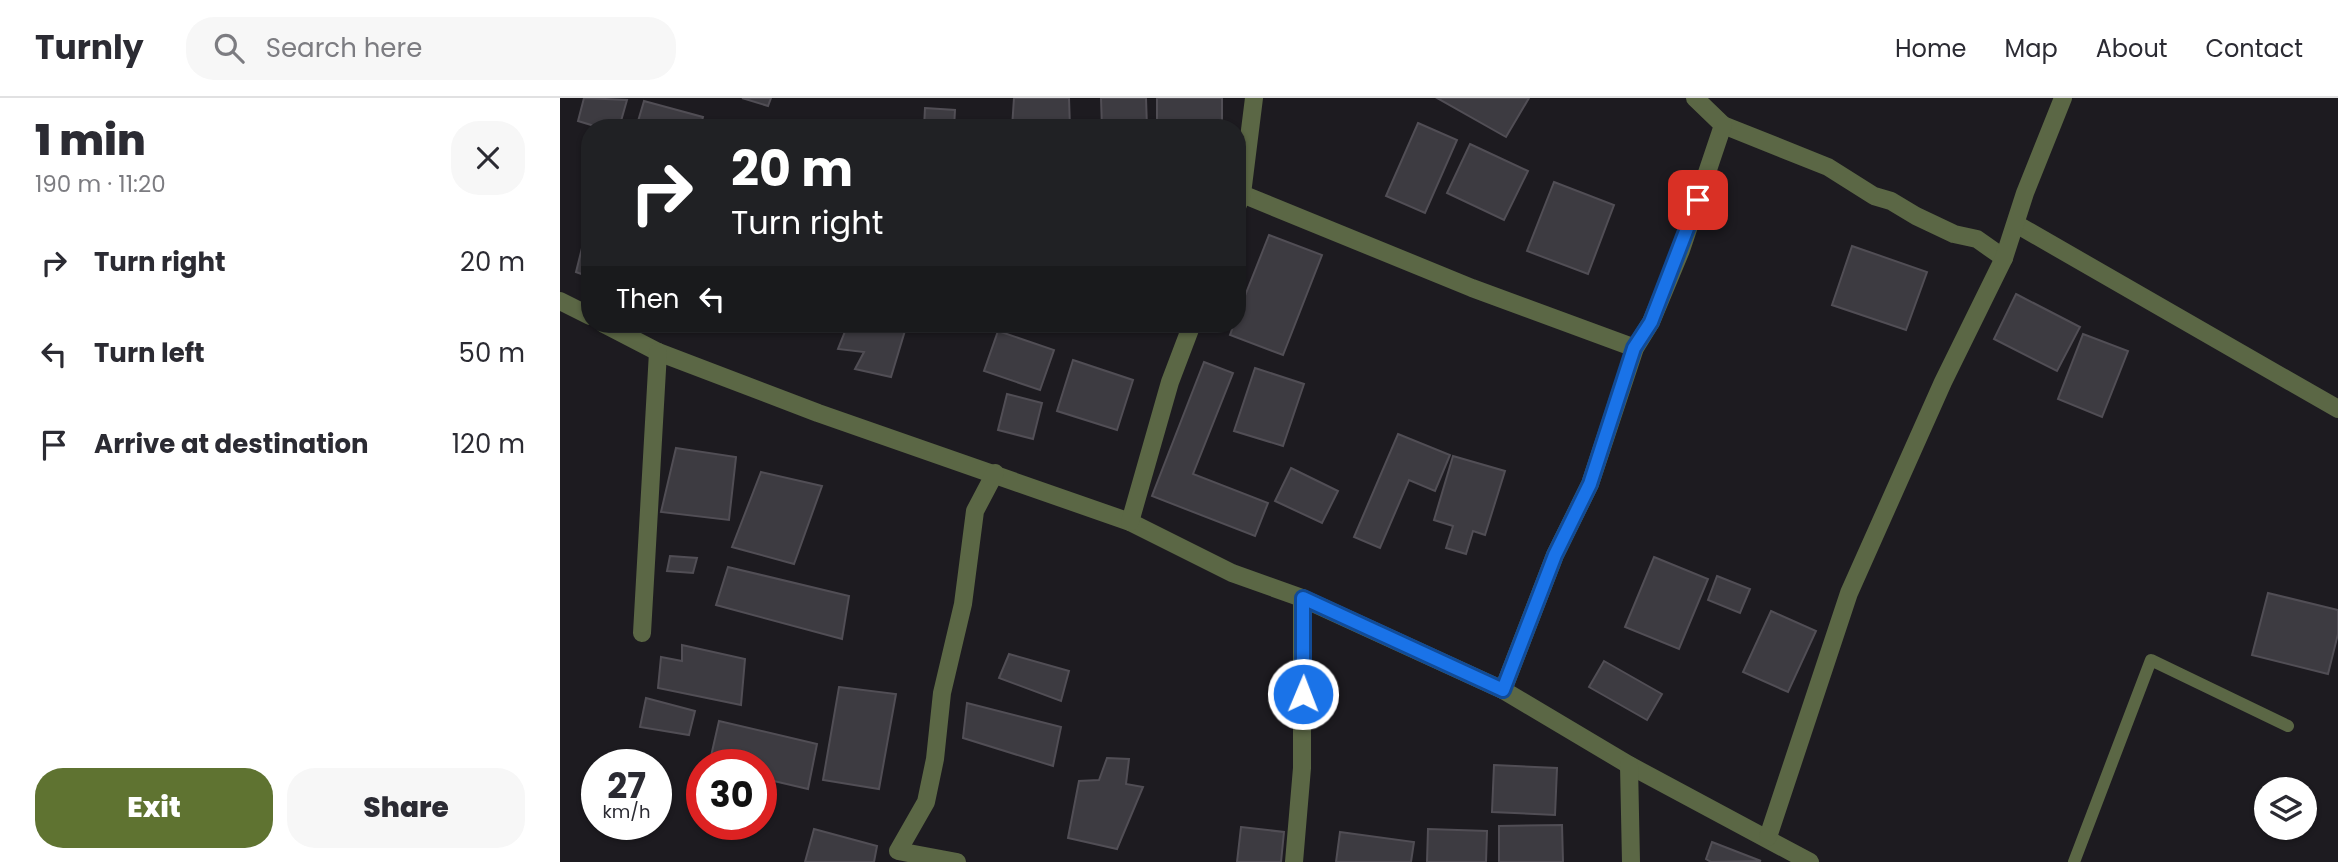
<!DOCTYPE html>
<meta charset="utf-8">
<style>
body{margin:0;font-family:Poppins,sans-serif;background:#f7f7f7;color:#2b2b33;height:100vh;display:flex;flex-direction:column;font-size:26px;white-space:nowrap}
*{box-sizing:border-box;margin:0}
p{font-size:23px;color:#7c7c81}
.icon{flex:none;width:38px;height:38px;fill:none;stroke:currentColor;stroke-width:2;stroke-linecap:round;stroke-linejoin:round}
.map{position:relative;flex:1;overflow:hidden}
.details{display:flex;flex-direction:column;background:#fff;width:560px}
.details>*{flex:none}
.top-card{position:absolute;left:21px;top:21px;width:665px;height:214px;border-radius:28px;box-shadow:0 2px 5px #0004;background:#202124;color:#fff;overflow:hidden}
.controls{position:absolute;left:1694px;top:679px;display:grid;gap:14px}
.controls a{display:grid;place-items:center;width:63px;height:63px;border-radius:50%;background:#fff;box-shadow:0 2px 5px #0004;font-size:35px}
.speed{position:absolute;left:21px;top:651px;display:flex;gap:14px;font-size:35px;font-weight:700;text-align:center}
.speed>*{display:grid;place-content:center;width:91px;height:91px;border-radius:50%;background:#fff;box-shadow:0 2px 5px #0004;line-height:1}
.speed small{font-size:18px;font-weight:400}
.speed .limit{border:10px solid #d22;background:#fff;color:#111}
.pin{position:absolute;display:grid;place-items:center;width:60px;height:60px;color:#fff;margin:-30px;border-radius:14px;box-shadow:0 4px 10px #0006}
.me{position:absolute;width:77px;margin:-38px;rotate:1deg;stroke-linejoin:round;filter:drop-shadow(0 0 5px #0008)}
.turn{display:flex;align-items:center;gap:24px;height:147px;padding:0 35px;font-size:32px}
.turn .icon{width:91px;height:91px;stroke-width:2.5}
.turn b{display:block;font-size:49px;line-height:60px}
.then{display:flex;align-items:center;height:66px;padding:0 35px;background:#0003;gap:14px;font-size:26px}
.round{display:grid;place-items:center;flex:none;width:74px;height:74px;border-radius:28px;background:#f7f7f7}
.summary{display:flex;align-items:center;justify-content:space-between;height:119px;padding:0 35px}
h1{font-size:42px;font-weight:800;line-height:52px}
.action{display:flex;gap:14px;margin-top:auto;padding:14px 35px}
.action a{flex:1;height:80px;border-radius:28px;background:#5f7331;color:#fff;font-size:28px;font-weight:800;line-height:80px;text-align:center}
.action a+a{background:#f7f7f7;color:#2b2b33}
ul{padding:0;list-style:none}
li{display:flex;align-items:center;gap:21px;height:91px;padding:0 35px}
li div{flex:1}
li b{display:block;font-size:26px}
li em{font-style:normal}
header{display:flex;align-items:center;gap:42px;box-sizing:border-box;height:98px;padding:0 35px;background:#fff;border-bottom:2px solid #e1e1e2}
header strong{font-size:33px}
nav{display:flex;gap:38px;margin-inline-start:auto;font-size:24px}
.search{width:490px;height:63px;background:#f7f7f7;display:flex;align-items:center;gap:18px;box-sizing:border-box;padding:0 24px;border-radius:28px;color:#7c7c81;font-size:26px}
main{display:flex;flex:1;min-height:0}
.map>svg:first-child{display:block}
.building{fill:#3d3b41;stroke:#514e55;stroke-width:2}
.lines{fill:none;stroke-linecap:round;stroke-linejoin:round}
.lane{stroke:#5b6745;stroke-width:12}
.street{stroke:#5b6745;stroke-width:18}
.route-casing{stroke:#114b97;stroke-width:18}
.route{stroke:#1a73e8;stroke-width:12}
</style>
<header>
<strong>Turnly</strong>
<div class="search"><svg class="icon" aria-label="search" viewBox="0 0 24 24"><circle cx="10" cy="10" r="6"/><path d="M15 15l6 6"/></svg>Search here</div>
<nav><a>Home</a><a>Map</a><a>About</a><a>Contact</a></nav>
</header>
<main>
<section class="details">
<div class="summary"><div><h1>1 min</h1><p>190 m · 11:20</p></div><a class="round"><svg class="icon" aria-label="close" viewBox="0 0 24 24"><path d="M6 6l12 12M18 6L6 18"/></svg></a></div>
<ul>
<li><svg class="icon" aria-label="right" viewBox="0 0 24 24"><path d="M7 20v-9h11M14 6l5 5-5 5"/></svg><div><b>Turn right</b></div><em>20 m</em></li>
<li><svg class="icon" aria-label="left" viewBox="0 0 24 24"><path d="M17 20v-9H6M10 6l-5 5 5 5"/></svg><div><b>Turn left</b></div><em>50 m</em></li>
<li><svg class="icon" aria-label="arrive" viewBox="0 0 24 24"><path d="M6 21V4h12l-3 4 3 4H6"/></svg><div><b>Arrive at destination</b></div><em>120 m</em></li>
</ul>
<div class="action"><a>Exit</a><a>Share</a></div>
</section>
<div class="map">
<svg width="1778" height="764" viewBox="0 0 1778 764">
<rect width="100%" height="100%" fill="#1d1b20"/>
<!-- building -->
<g class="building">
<path d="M24,0L67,2L59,30H41L18,23Z"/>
<path d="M182,0H211L208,8Z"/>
<path d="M454,0H509L510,30H452Z"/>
<path d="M541,0H586L587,30H542Z"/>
<rect x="597" y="0" width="65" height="30"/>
<path d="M877,0H969L946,39Z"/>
<path d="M84,3L143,19L140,30H76Z"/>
<path d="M365,10L395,12L394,30H364Z"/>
<path d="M858,25L897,42L865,115L826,98Z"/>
<path d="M910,46L968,73L944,122L887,95Z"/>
<path d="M994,84L1054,107L1028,176L967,153Z"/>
<path d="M709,137L762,157L723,257L670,237L674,226H677V218Z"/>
<path d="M1292,148L1367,174L1346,232L1272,207Z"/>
<path d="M22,150L30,153V179L16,174Z"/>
<path d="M1456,196L1520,229L1497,273L1434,241Z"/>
<path d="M288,226H347L331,279L295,271L304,254L278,251Z"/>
<path d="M438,233L494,252L480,292L424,273Z"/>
<path d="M1523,236L1568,253L1542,319L1498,301Z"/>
<path d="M513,262L573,282L557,332L497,313Z"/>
<path d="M644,264L673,275L633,376L708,405L695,438L592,398Z"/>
<path d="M695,270L744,286L723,348L674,333Z"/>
<path d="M447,296L482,305L473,341L438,332Z"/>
<path d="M838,336L890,357L875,393L849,382L820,450L794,439Z"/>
<path d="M116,350L176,359L169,422L101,414Z"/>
<path d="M893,358L945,373L925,437L913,433L906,456L886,450L893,428L874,422Z"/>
<path d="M731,370L778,393L762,425L715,403Z"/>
<path d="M201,374L262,388L234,466L172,449Z"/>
<path d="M110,458L137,460L133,475L107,473Z"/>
<path d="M1094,459L1148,481L1119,551L1065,529Z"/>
<path d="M168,469L289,498L282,541L156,507Z"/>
<path d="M1157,478L1190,491L1180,515L1148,502Z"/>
<path d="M1708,495L1778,512V536L1768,576L1692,557Z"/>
<path d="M1211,513L1256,533L1228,594L1183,574Z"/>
<path d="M122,547L185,561L181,607L98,590L101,559L122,563Z"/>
<path d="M449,556L509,573L501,603L439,580Z"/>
<path d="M1044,563L1102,596L1087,622L1029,589Z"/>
<path d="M279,589L336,596L319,691L263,682Z"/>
<path d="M86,600L135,613L129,637L80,629Z"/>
<path d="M407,605L501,629L493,668L403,640Z"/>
<path d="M159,623L257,646L248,691L201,680V667H149Z"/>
<path d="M547,660L569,661L566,686L583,689L557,751L508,740L519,683L539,682Z"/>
<path d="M934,667L997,670L995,717L932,714Z"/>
<path d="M1002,727L1003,764H939V728Z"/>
<path d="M681,729L724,734L721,764H677Z"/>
<path d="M254,731L317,748L314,764H245Z"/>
<path d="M868,731L927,733L926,764H867Z"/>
<path d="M780,734L854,744L851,764H776Z"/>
<path d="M1152,744L1201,763L1151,764L1146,761Z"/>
</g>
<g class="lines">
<!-- lane -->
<path class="lane" d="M1514,764L1591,562L1728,628"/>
<!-- street -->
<g class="street">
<path d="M1163,27L1268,69L1314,98L1331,103L1356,118L1394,136L1417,141L1444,160"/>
<path d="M682,96L912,190L1075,250"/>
<path d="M677,109L682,96L694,0"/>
<path d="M1456,126L1778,311"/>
<path d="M0,203L30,218"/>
<path d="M44,226L98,254L258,315L570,424L672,475L742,500L943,592L1069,667L1250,764"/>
<path d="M570,424L610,284L632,226"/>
<path d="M82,535L98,254"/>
<path d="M943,592L995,457L1030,386L1075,250L1091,224L1121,152L1163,27L1135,0"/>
<path d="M1069,667L1071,764"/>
<path d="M1208,739L1289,495L1383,284L1444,160L1465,95L1503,0"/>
<path d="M397,764L338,753L366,704L375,661L382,595L403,506L415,413L435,375"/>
<path d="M734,764L742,670V500"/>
</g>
</g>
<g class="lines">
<!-- route casing -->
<g class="route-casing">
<path id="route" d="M743,596V500L943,592L995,457L1030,386L1074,250L1091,224L1138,102"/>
</g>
<!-- route -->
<use href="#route" class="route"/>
</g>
</svg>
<div class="controls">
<a><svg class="icon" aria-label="layers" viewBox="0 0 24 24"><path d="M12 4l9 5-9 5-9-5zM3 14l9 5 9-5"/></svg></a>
</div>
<div class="speed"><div>27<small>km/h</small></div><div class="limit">30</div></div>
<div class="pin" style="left:1138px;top:102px;background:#d93025"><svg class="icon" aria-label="arrive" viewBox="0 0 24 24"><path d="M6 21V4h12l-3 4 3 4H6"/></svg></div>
<svg class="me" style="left:743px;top:596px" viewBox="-20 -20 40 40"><circle r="17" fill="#1a73e8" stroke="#fff" stroke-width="3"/><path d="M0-11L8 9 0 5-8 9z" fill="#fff"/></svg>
<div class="top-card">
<div class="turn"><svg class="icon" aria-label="right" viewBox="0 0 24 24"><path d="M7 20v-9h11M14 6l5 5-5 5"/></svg><div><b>20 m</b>Turn right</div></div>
<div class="then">Then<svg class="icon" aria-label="left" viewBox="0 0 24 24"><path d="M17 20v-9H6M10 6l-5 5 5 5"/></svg></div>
</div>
</div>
</main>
